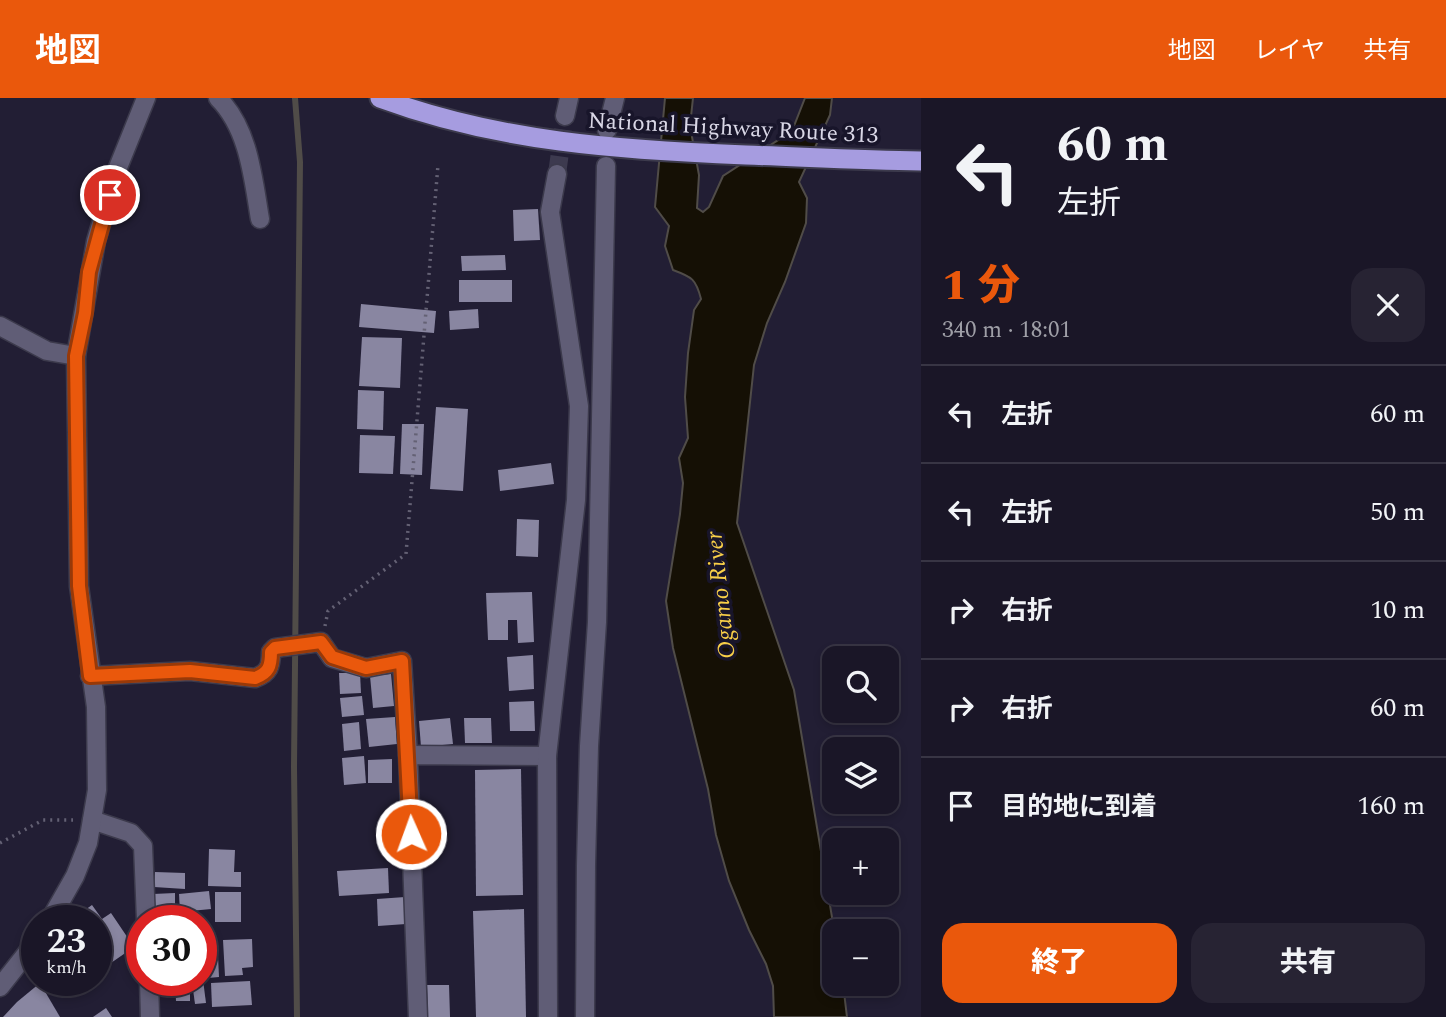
<!DOCTYPE html>
<html lang="ja">
<meta charset="utf-8">
<style>
body{margin:0;font-family:Spectral,"Noto Sans JP",serif;background:#272333;color:#f1f3f6;height:100vh;display:flex;flex-direction:column;font-size:26px;white-space:nowrap}
*{box-sizing:border-box;margin:0}
p{font-size:23px;color:#9f9fa7}
.icon{flex:none;width:38px;height:38px;fill:none;stroke:currentColor;stroke-width:2;stroke-linecap:round;stroke-linejoin:round}
.map{position:relative;flex:1;overflow:hidden}
.drawer{display:flex;flex-direction:column;background:#1a1627;width:525px}
.drawer>*{flex:none}
.top-card{background:#1a1627;color:#f1f3f6;overflow:hidden}
.fabs{position:absolute;left:822px;top:548px;display:grid;gap:14px}
.fabs a{display:grid;place-items:center;width:77px;height:77px;border-radius:14px;background:#1a1627;box-shadow:0 4px 10px #0003,0 0 0 2px #383544;font-size:35px}
.speed{position:absolute;left:21px;top:807px;display:flex;gap:14px;font-size:35px;font-weight:700;text-align:center}
.speed>*{display:grid;place-content:center;width:91px;height:91px;border-radius:50%;background:#1a1627;box-shadow:0 4px 10px #0003,0 0 0 2px #383544;line-height:1}
.speed small{font-size:18px;font-weight:400}
.speed .limit{border:10px solid #d22;background:#fff;color:#111}
.pin{position:absolute;display:grid;place-items:center;width:60px;height:60px;color:#fff;margin:-30px;border:4px solid #fff;border-radius:50%;box-shadow:0 2px 7px #0007}
.me{position:absolute;width:77px;margin:-38px;rotate:358deg;stroke-linejoin:round;filter:drop-shadow(0 0 5px #0008)}
.turn{display:flex;align-items:center;gap:24px;height:147px;padding:0 21px;font-size:32px}
.turn .icon{width:91px;height:91px;stroke-width:2.5}
.turn b{display:block;font-size:49px;line-height:60px}
.round{display:grid;place-items:center;flex:none;width:74px;height:74px;border-radius:21px;background:#272333}
.headline{display:flex;align-items:center;justify-content:space-between;height:119px;padding:0 21px}
h1{font-size:42px;font-weight:800;line-height:52px;color:#ea580c}
.action{display:flex;gap:14px;margin-top:auto;padding:14px 21px}
.action a{flex:1;height:80px;border-radius:21px;background:#ea580c;color:#fff;font-size:28px;font-weight:800;line-height:80px;text-align:center}
.action a+a{background:#272333;color:#f1f3f6}
ul{padding:0;list-style:none}
li{display:flex;align-items:center;gap:21px;height:98px;padding:0 21px;border-top:2px solid #383544}
li div{flex:1}
li b{display:block;font-size:26px}
li em{font-style:normal}
header{display:flex;align-items:center;gap:42px;box-sizing:border-box;height:98px;padding:0 35px;background:#ea580c;color:#fff}
header strong{font-size:33px}
nav{display:flex;gap:38px;margin-inline-start:auto;font-size:24px}
main{display:flex;flex:1;min-height:0}
.map>svg:first-child{display:block}
.water{fill:#151005;stroke:#504c48;stroke-width:2}
.lines{fill:none;stroke-linecap:round;stroke-linejoin:round}
.stream{stroke:#504c48;stroke-width:6}
.building{fill:#8986a1}
.minor-tunnel{stroke:#3d3a4f;stroke-width:18;stroke-dasharray:18 9;stroke-linecap:butt}
.minor-casing{stroke:#3c3a4c;stroke-width:21}
.tertiary-casing{stroke:#3c3a4c;stroke-width:21}
.trunk-casing{stroke:#3c3a4c;stroke-width:23}
.path{stroke:#646174;stroke-width:3.5;stroke-dasharray:2 5;stroke-linecap:butt}
.minor{stroke:#605d76;stroke-width:18}
.tertiary{stroke:#605d76;stroke-width:18}
.trunk{stroke:#a69ce0;stroke-width:19}
.route-casing{stroke:#983908;stroke-width:18}
.route{stroke:#ea580c;stroke-width:12}
.labels{text-anchor:middle;stroke-width:7;stroke-linejoin:round;paint-order:stroke}
.street-label{font-size:23px;fill:#d9d7e6;stroke:#18152a}
.water-label{font-size:24px;font-style:italic;fill:#f8cf48;stroke:#18152a}
</style>
<header>
<strong>地図</strong>
<nav><a>地図</a><a>レイヤ</a><a>共有</a></nav>
</header>
<main>
<div class="map">
<svg width="921" height="919" viewBox="0 0 921 919">
<rect width="100%" height="100%" fill="#221e34"/>
<!-- water -->
<path class="water" d="M665,0H693L690,28L699,77L697,110L703,114L709,109L723,78L792,33L805,0H832L830,17L799,84L807,100L806,125L785,184L767,225L754,267L737,425L794,592L835,837V886H843L847,919H774L773,888L766,866L749,832L729,783L716,737L708,691L673,550L666,503L680,416L683,385L679,360L688,340L685,299L688,255L694,212L701,201C696,181 692,179 673,172L665,148L669,128L655,109Z"/>
<g class="lines">
<!-- stream -->
<path class="stream" d="M295,0L300,64L294,669L297,919"/>
</g>
<!-- building -->
<g class="building">
<path d="M538,111L540,142L514,143L513,112Z"/>
<path d="M505,157L506,172L462,173L461,158Z"/>
<rect x="459" y="182" width="53" height="22"/>
<path d="M361,206L436,213L434,235L359,229Z"/>
<path d="M478,211L479,230L450,232L449,213Z"/>
<path d="M362,239L402,240L400,290L359,288Z"/>
<path d="M358,292L384,293L383,332L357,331Z"/>
<path d="M436,309L468,311L463,393L430,391Z"/>
<path d="M402,326H424L422,377L400,376Z"/>
<path d="M360,337L395,338L393,376L359,375Z"/>
<path d="M551,365L554,386L500,393L498,372Z"/>
<path d="M517,421L539,422L538,459L516,458Z"/>
<path d="M532,494L534,544L518,545L517,522H508V542H488L486,495Z"/>
<path d="M533,557L534,591L509,593L507,559Z"/>
<path d="M339,575H360L361,595L340,596Z"/>
<path d="M391,576L394,608L373,610L370,578Z"/>
<path d="M362,598L364,617L342,619L340,600Z"/>
<path d="M534,603L535,633H510L509,604Z"/>
<path d="M395,619L397,646L369,649L366,621Z"/>
<path d="M450,620L453,646L421,649L419,623Z"/>
<path d="M464,620H491L492,645H465Z"/>
<path d="M359,624L361,651L344,653L342,626Z"/>
<path d="M364,658L366,685L344,687L342,660Z"/>
<path d="M392,661V685H368V662Z"/>
<path d="M521,671L523,797L476,798L475,672Z"/>
<path d="M209,751L235,752L234,774H241V789L208,788Z"/>
<path d="M388,770L389,795L339,798L337,773Z"/>
<path d="M155,774L185,775V791L154,789Z"/>
<path d="M209,793L211,811L180,814L179,796Z"/>
<rect x="215" y="794" width="26" height="30"/>
<path d="M175,795V822H153V796Z"/>
<path d="M405,799L406,826L378,828L377,801Z"/>
<path d="M92,807L102,821L111,815L134,849L108,867L96,851V822H77L75,819Z"/>
<path d="M524,811L526,919H476L473,813Z"/>
<path d="M252,841L253,869L242,870L243,877L225,878L223,842Z"/>
<path d="M201,845H205L206,877L201,876Z"/>
<path d="M208,858H218L219,879L208,880Z"/>
<path d="M175,882H190V903H176Z"/>
<path d="M203,882L206,905L195,906L192,884Z"/>
<path d="M250,883L252,907L212,909L211,885Z"/>
<path d="M40,885L60,919H3L17,904Z"/>
<path d="M427,887H449L450,919H428Z"/>
<path d="M106,910L112,919H93Z"/>
</g>
<g class="lines">
<!-- minor-tunnel -->
<path class="minor-tunnel" d="M557,76L565,18"/>
<!-- minor casing -->
<g class="minor-casing">
<g id="minor">
<path d="M218,0C249,31 253,80 260,121"/>
<path d="M565,18L569,0"/>
<path d="M607,32L615,0"/>
<path d="M0,228L47,253L76,258"/>
<path d="M90,578L190,573L255,580C269,575 271,568 271,554L275,550L321,544L332,560L366,570L402,563L408,657"/>
<path d="M92,722L131,735L143,748L146,822"/>
<path d="M149,882L150,919"/>
<path d="M418,919L408,657L547,658"/>
<path d="M548,919L547,658L576,402L579,308L550,114L557,76"/>
<path d="M585,919L586,767L589,648L597,524L606,68"/>
</g>
</g>
<!-- tertiary casing -->
<g class="tertiary-casing">
<g id="tertiary">
<path d="M50,822L75,778L88,745L97,692L96,609L79,488L76,258L96,143L117,72L146,0"/>
<path d="M0,889L37,842"/>
</g>
</g>
<!-- trunk casing -->
<g class="trunk-casing">
<path id="trunk" d="M380,0C499,44 620,52 746,57C804,59 863,62 921,63"/>
</g>
<!-- path -->
<g class="path">
<path d="M325,528L328,513L406,456L438,67"/>
<path d="M0,745L43,722H73"/>
</g>
<!-- minor -->
<use href="#minor" class="minor"/>
<!-- tertiary -->
<use href="#tertiary" class="tertiary"/>
<!-- trunk -->
<use href="#trunk" class="trunk"/>
</g>
<g class="lines">
<!-- route casing -->
<g class="route-casing">
<path id="route" d="M110,97L89,174L85,215L76,258L79,488L90,578L190,573L255,580C269,575 271,568 271,554L275,550L321,544L332,559L366,570L402,563L411,736"/>
</g>
<!-- route -->
<use href="#route" class="route"/>
</g>
<g class="labels">
<!-- street labels -->
<g class="street-label">
<text transform="translate(733 29) rotate(3)" y="8">National Highway Route 313</text>
</g>
<!-- water labels -->
<g class="water-label">
<text transform="translate(720 497) rotate(-96)" y="8">Ogamo River</text>
</g>
</g>
</svg>
<div class="fabs">
<a><svg class="icon" aria-label="search" viewBox="0 0 24 24"><circle cx="10" cy="10" r="6"/><path d="M15 15l6 6"/></svg></a>
<a><svg class="icon" aria-label="layers" viewBox="0 0 24 24"><path d="M12 4l9 5-9 5-9-5zM3 14l9 5 9-5"/></svg></a>
<a>+</a>
<a>−</a>
</div>
<div class="speed"><div>23<small>km/h</small></div><div class="limit">30</div></div>
<div class="pin" style="left:110px;top:97px;background:#d93025"><svg class="icon" aria-label="arrive" viewBox="0 0 24 24"><path d="M6 21V4h12l-3 4 3 4H6"/></svg></div>
<svg class="me" style="left:411px;top:736px" viewBox="-20 -20 40 40"><circle r="17" fill="#ea580c" stroke="#fff" stroke-width="3"/><path d="M0-11L8 9 0 5-8 9z" fill="#fff"/></svg>
</div>
<section class="drawer">
<div class="top-card">
<div class="turn"><svg class="icon" aria-label="left" viewBox="0 0 24 24"><path d="M17 20v-9H6M10 6l-5 5 5 5"/></svg><div><b>60 m</b>左折</div></div>
</div>
<div class="headline"><div><h1>1 分</h1><p>340 m · 18:01</p></div><a class="round"><svg class="icon" aria-label="close" viewBox="0 0 24 24"><path d="M6 6l12 12M18 6L6 18"/></svg></a></div>
<ul>
<li><svg class="icon" aria-label="left" viewBox="0 0 24 24"><path d="M17 20v-9H6M10 6l-5 5 5 5"/></svg><div><b>左折</b></div><em>60 m</em></li>
<li><svg class="icon" aria-label="left" viewBox="0 0 24 24"><path d="M17 20v-9H6M10 6l-5 5 5 5"/></svg><div><b>左折</b></div><em>50 m</em></li>
<li><svg class="icon" aria-label="right" viewBox="0 0 24 24"><path d="M7 20v-9h11M14 6l5 5-5 5"/></svg><div><b>右折</b></div><em>10 m</em></li>
<li><svg class="icon" aria-label="right" viewBox="0 0 24 24"><path d="M7 20v-9h11M14 6l5 5-5 5"/></svg><div><b>右折</b></div><em>60 m</em></li>
<li><svg class="icon" aria-label="arrive" viewBox="0 0 24 24"><path d="M6 21V4h12l-3 4 3 4H6"/></svg><div><b>目的地に到着</b></div><em>160 m</em></li>
</ul>
<div class="action"><a>終了</a><a>共有</a></div>
</section>
</main>
